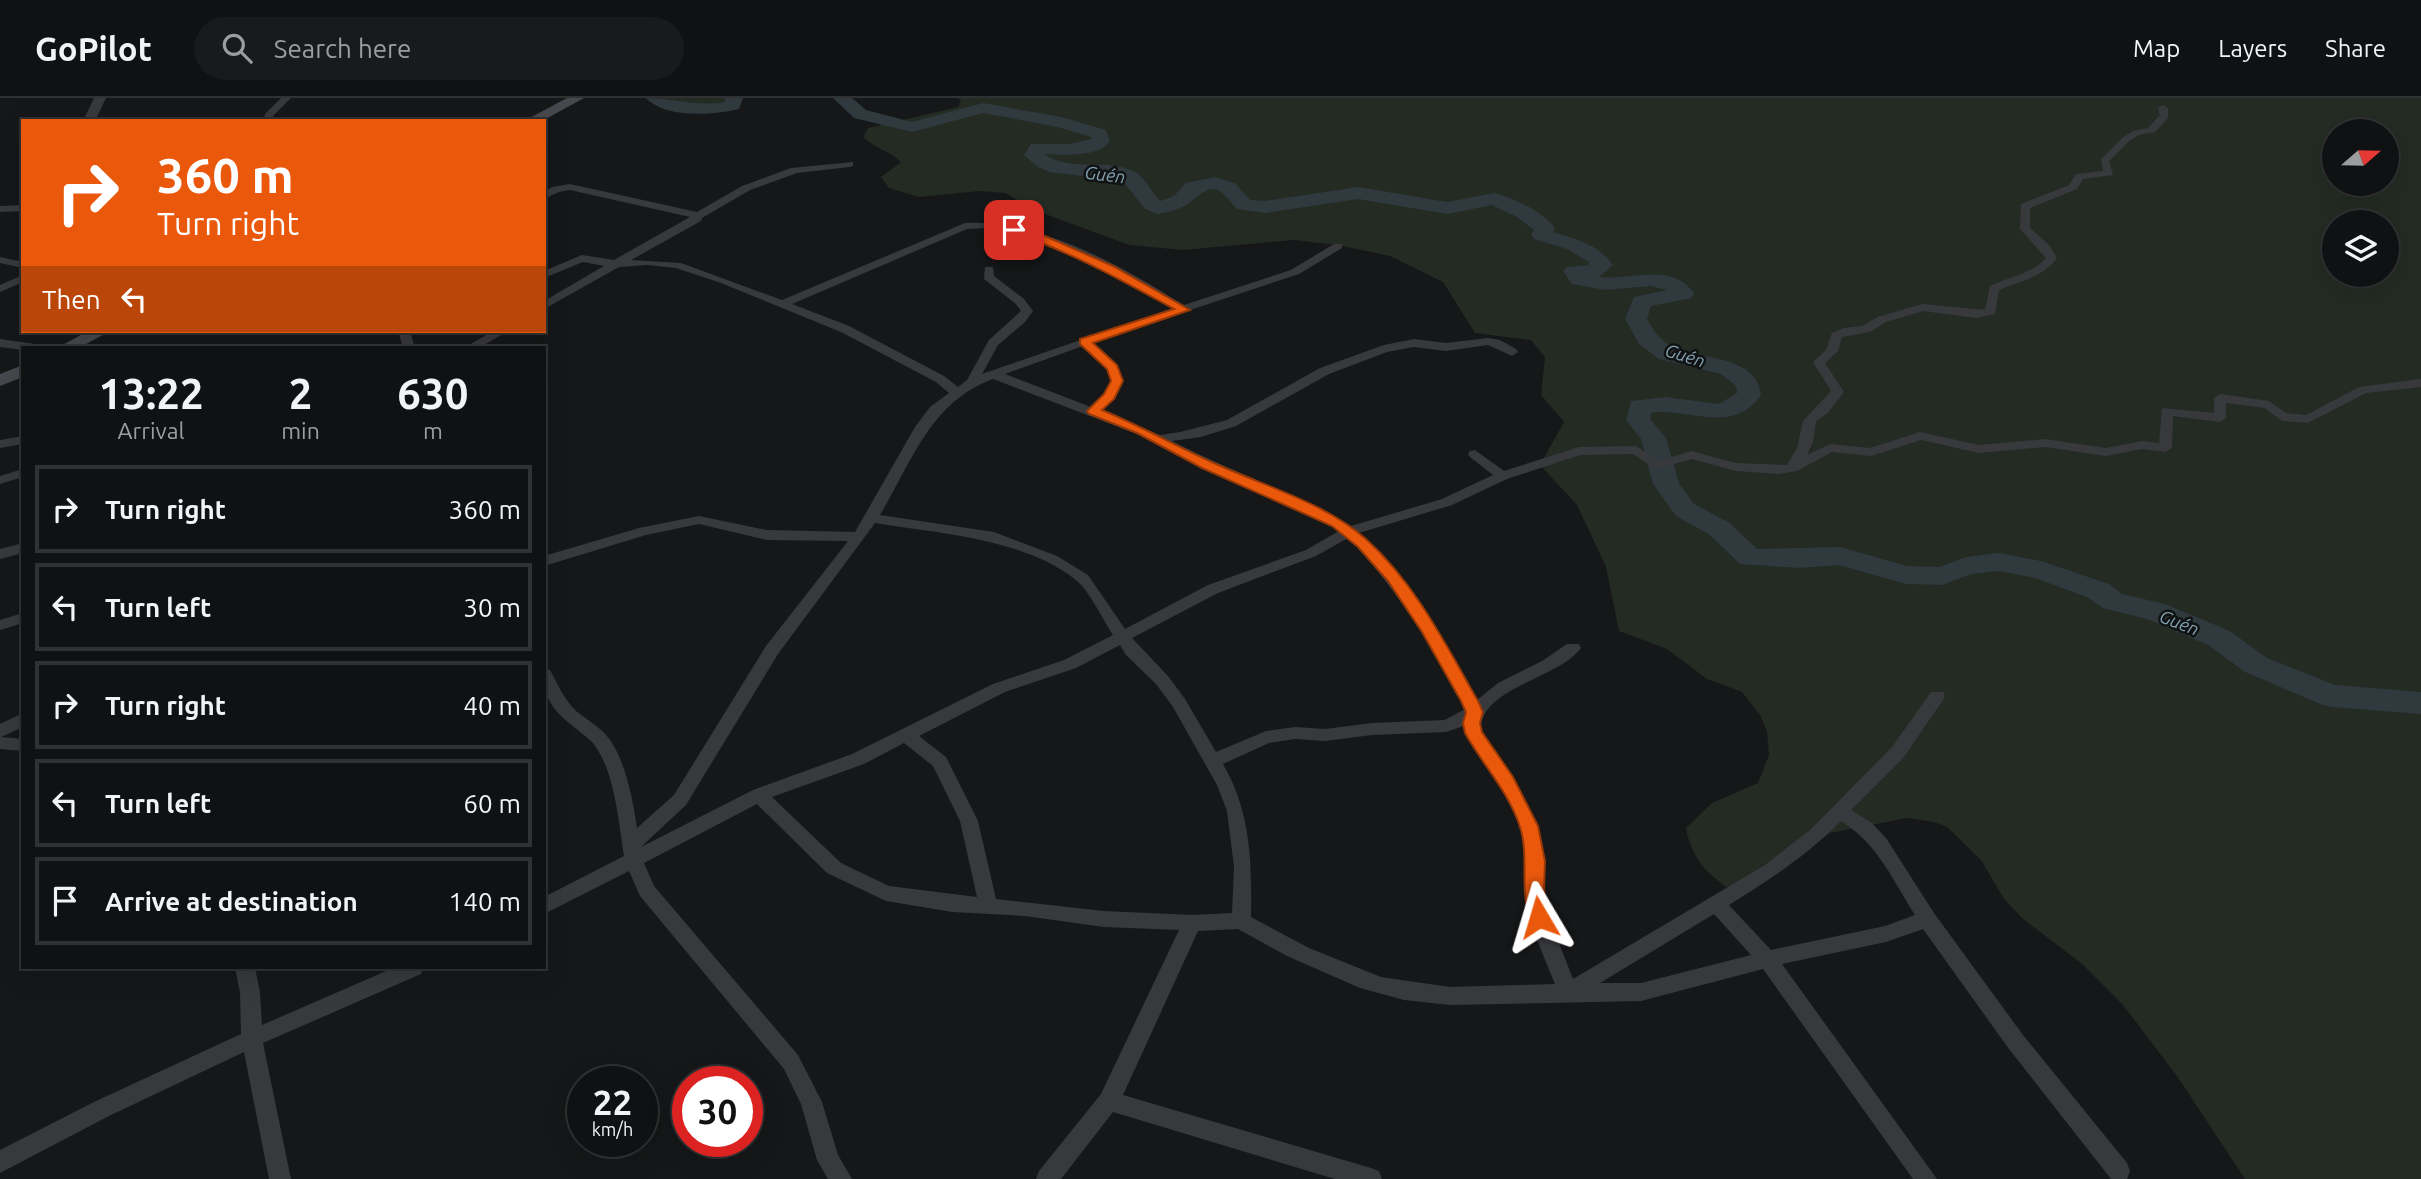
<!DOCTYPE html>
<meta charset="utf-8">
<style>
body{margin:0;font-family:Ubuntu,sans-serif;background:#191a1b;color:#f1f3f6;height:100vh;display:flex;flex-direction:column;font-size:26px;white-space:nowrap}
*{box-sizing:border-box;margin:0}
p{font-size:23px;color:#9c9d9f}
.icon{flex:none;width:38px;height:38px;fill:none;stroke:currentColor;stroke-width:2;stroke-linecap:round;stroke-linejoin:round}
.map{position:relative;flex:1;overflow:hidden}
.sheet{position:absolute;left:21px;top:248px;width:525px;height:623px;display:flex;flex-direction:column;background:#101112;border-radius:0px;box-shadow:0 7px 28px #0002,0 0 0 2px #303132}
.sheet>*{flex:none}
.hud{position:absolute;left:21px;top:21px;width:525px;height:214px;border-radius:0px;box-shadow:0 7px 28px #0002,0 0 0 2px #303132;background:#ea580c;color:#fff;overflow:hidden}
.needle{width:46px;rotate:70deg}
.controls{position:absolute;left:2322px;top:21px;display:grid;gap:14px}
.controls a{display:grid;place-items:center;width:77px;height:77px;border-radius:50%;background:#101112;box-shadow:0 7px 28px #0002,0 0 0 2px #303132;font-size:35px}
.speed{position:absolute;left:567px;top:968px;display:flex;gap:14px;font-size:35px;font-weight:700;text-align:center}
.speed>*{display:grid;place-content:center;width:91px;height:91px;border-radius:50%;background:#101112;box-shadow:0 7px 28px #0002,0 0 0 2px #303132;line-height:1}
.speed small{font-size:18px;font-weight:400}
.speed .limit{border:10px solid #d22;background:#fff;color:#111}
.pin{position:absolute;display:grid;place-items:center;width:60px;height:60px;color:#fff;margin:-30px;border-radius:14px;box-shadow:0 4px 10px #0006}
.me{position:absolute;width:77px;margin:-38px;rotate:353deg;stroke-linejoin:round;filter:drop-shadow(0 0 5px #0008)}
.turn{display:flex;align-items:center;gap:24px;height:147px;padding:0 21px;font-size:32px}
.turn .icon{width:91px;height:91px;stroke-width:2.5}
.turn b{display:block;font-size:49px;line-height:60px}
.then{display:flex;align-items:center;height:66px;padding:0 21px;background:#0003;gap:14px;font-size:26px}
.eta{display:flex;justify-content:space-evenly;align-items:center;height:119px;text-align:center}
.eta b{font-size:42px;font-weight:600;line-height:49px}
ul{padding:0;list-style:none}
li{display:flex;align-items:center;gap:21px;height:88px;margin:0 14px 10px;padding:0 7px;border:4px solid #303132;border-radius:0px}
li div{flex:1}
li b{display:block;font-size:26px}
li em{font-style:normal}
header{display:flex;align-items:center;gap:42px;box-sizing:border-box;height:98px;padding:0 35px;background:#101112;border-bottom:2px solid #303132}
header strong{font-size:33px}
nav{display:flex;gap:38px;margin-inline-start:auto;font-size:24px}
.search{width:490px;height:63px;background:#191a1b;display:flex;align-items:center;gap:18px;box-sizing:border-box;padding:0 24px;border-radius:38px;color:#9c9d9f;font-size:26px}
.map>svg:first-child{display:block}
.green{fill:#232b23;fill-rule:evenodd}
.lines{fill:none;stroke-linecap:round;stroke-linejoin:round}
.river{fill:#2f393e;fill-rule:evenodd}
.minor{fill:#38393d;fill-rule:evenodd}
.tertiary{fill:#38393d;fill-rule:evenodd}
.secondary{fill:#46484d;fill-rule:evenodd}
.route{fill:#ea580c;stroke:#983908;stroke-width:2}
.labels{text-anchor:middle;stroke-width:5;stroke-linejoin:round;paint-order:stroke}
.far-water-label{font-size:18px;font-style:italic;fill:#81a1b1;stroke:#111213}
</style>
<header>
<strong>GoPilot</strong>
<div class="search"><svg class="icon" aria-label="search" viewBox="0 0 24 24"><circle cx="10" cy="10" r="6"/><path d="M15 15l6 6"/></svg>Search here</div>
<nav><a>Map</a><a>Layers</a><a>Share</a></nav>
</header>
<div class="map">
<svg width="2421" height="1081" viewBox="0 0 2421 1081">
<rect width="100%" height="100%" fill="#161718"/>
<!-- green -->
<g class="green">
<path d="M645,0H738L737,7C719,17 665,10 645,0Z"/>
<path d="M958,0H2421V1081H2245L2177,978L2123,907L2082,866L2022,820L2004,801L1981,762L1947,729L1934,724L1907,720L1830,735L1743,791L1732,793C1708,777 1691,760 1686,730L1712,705L1758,685L1769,657L1767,633L1760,617L1742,594L1707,581L1667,551L1619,533L1606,469L1577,407L1540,367L1564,324L1541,297L1545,259L1531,242L1475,235L1443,184L1390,158L1338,147L1294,142L1183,152L1129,147L1034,112L1005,95L980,93L919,99L889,90L881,79L901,64C889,52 875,51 863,39L868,30L958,9L961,3ZM2334,33H2387V86H2334ZM2334,124H2387V177H2334Z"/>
</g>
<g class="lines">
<!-- river -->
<g class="river">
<path d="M646,0C673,0 698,9 725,4V0H743L739,11C714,17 666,21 646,0Z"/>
<path d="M833,0H852L866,12L912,24L983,5L1061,19L1106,32L1110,44C1096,60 1063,57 1044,56C1072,75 1106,59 1135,74C1146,80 1151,94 1160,103L1174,98L1186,85L1215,79L1235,85L1250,102L1265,103L1358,89L1447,104L1494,95C1514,100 1542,113 1555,130L1553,134C1576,141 1598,146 1613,167L1599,179C1631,183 1671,163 1694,195L1691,200L1651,208L1647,221C1654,234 1663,246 1677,251C1705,262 1757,258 1761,297C1735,335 1694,313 1658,314L1651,315L1650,321L1666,340L1679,385L1694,406L1730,425L1757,451L1840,449L1907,468L1939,469L1966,459L1999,455L2041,463L2109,486L2122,496L2165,506L2230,533L2267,560L2335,587L2421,594V616L2331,609L2320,606L2245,574L2208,547L2147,521L2103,510L2089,500L2035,480L1999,473L1971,476L1942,487L1906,486L1839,467L1799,470L1740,466L1710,437L1676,418L1653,386L1641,341L1626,322L1631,303L1665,299L1719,306L1737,295L1736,288L1721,276L1659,261L1639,246L1625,221L1634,199L1667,192L1651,188L1605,192L1572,186L1563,173L1567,169L1589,167V164L1567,151L1534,141L1531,137L1534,132L1517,119L1492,107L1447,116L1358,101L1265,115L1237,111C1216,87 1214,84 1189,105C1182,111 1168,114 1158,116L1145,111L1123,83L1049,74L1038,69L1024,57L1031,46H1069L1092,41L1091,39L1058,29L983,15L912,34L854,20Z"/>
</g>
<!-- minor -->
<g class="minor">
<path d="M281,0H291L273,18L274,23H264L265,16Z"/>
<path d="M2163,7L2168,10V20L2155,34L2139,37L2128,44L2109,63L2113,77L2083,81L2077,91L2030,110V130L2049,147L2057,160C2042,180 2022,182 1999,192L1995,216L1976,220L1923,213L1886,224L1870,234L1842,239L1838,253L1825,265L1844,294L1828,315L1816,323L1813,344L1807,357L1830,346L1870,350L1920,334L1979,347L2045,341L2106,350L2142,343L2159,345L2162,310L2214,315V300L2220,296L2269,303L2286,315L2306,317L2359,289L2421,281V289L2366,295L2308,325L2282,323L2265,310L2226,305V320L2220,324L2173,318L2172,350L2165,354L2142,351L2106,358L2045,349L1979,355L1921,342L1871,358L1832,354L1797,373L1779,376L1736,373L1692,361L1656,371L1633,356L1580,357L1507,381L1452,407L1359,435C1408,484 1443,542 1477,602L1498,585L1542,563L1567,546H1579L1581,550C1559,581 1477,590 1481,634L1513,679L1538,728L1545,763L1543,791L1549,819L1573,881L1765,767L1811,731L1892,649L1931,594H1943L1945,598L1943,602L1904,659L1851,712L1872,725L1886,740L1934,815L2023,937L2127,1065L2130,1073L2127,1081H2111L2009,951L1923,831L1886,844L1782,866L1937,1081H1913L1763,871L1641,903L1450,907L1404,902L1360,890L1287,858L1238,831L1198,833L1123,997L1371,1070L1379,1073L1382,1081H1335L1113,1014L1061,1081H1036L1039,1073L1101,996L1179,832L1104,829L1025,818L952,814L886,803L827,775L757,706L644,765L654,788L798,957L822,1004L838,1057L852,1081H828L817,1062L801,1006L784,971L640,798L629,773L544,816V799L624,758C619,727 615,675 595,648C592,642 584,638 579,633C553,612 544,605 544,570L550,572C558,587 564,601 576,613C586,621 598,628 606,637C625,658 633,703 637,730L674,697L766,548L848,443L767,442L699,426L646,437L544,468V458L639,430L699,418L767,432L855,434L915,329L930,309L949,295L936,284L841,234L721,185L676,170L647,167L619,169L544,211V203L604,168L583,164L544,180V173L582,157L614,162L690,119L570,92L559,94L544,101V94L552,89L570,86L697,114L742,88L791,70L853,64V68L850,69L797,75L750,92L702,120L701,123L631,162L681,165L782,202L965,125C1043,122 1119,167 1184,207L1291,172L1334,146H1342V150L1299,176L1093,244L1117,266L1123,283L1113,301L1101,313L1160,337L1180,334L1227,322L1320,270L1384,247L1414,241L1446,245L1488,240L1500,242L1516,251L1518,254L1512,258L1488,247L1446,253L1414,249L1387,254L1329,276L1236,328L1201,339L1172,343C1231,374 1295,394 1351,428L1442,401L1493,377L1470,359L1468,356L1470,353L1475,352L1504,373L1579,349L1636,348L1659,363L1691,353L1736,365L1787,367L1797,350L1803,323L1831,293L1813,264L1826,252L1832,235L1844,230L1862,228L1878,219L1922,206L1985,212L1990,188C2009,179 2033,175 2046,160L2020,131L2021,106L2069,87L2076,76L2103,73L2101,61L2122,40L2133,33L2148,30L2160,17L2158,10ZM988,130C1055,143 1116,175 1173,210L982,276L998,247L1025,224L1033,213L1024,201L994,178L993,169H985L984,181L1016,206L1021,213L989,242L967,282L958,289L944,278L849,228L792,206L967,131ZM1083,248L1107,270L1111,283L1104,296L1091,309L1005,276ZM993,281L1137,336L1202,370L1319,421L1339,433L1306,452L1208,487L1125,531L1088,477L1057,458L994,434L880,417C912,364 930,304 993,281ZM875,425C936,435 1028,441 1077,483C1090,494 1103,522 1113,537L1064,562L993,586L852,656L753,692L641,749L686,707L778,556ZM1348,440C1397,490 1432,549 1465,611L1445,622L1372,625L1325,631L1295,629L1266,633L1216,654L1185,601L1168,578L1132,540L1218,495L1316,458ZM1120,547L1126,557L1156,586L1173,609L1217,687L1227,713L1234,769L1232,815L1192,817L1104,813L996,801L978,723L946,659L919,638L1005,594L1076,570ZM1464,628L1465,635C1482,666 1509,694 1520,728C1528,753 1523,770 1525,793C1528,825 1543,856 1555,886L1450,889L1381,879L1309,850L1251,819C1252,765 1251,714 1223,666L1269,645L1295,641L1325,643L1372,637L1446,634ZM904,645L933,668L960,723L977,799L889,788L841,765L772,699L864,666ZM1841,723C1878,746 1892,781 1915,817L1885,828L1771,852L1729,807C1770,782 1807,757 1841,723ZM1714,816L1751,857L1641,885H1600Z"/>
<path d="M355,20L370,23H351Z"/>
<path d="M23,107V113L0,114V108Z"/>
<path d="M0,159L23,164V170L0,165Z"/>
<path d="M23,177V184L0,194V187Z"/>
<path d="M398,233H410L415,250H403Z"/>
<path d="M493,233H508L479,250H464Z"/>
<path d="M0,241L35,246L41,250L23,252L0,249Z"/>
<path d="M23,338V346L0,350V342Z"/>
<path d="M23,371V379L0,386V378Z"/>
<path d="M23,445V455L0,461V451Z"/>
<path d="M23,515V525L0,532V522Z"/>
<path d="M23,615V629L1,639L23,641V653L0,651V626Z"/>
<path d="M235,870H255L260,894L262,927L393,870H424L421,876L263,945L291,1081H269L244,954L109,1018L0,1075V1052L94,1004L241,936L240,894Z"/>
</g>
<!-- tertiary -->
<path class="tertiary" d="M94,0H106L95,23H83Z"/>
<!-- secondary -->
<g class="secondary">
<path d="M567,0H584L542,23H524Z"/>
<path d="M88,233H110L79,250H57Z"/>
<path d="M23,267V279L0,288V276Z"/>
</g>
</g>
<!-- route -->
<path class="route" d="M1014,129L1045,138L1113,168L1190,212L1093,245L1117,267L1123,283L1114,301L1102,312C1141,328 1176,348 1214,365C1264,388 1324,404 1366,441C1415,485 1446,547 1478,603L1483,614L1480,625L1482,634L1513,679L1538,728L1545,763L1544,791L1548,819L1546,825L1539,827L1532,825C1518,796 1530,759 1520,729C1509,694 1482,666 1465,635L1463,625L1466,614L1461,603L1422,534L1388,483L1358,449L1332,428L1202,370L1137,335L1089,316L1087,313L1104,296L1111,283L1107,271L1080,246V241L1174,211C1121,182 1068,152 1010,134L1008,132Z"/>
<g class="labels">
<!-- far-water labels -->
<g class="far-water-label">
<text transform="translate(1105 77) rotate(7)" y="6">Guén</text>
<text transform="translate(1685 258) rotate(18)" y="6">Guén</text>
<text transform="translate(2179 525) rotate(21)" y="6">Guén</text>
</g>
</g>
</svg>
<div class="controls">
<a><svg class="needle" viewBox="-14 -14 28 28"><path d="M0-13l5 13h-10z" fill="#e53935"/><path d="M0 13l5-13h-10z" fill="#9c9d9f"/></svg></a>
<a><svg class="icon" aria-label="layers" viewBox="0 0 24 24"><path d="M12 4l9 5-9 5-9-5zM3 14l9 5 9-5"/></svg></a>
</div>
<div class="speed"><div>22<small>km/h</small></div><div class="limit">30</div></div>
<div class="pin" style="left:1014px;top:132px;background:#d93025"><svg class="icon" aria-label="arrive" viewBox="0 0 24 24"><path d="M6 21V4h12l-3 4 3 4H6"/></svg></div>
<svg class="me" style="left:1539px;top:819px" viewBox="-20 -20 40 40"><path d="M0-17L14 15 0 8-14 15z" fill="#ea580c" stroke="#fff" stroke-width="4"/></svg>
<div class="hud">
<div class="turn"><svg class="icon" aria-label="right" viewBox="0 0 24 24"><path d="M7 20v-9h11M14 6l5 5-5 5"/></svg><div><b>360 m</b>Turn right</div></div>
<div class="then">Then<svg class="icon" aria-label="left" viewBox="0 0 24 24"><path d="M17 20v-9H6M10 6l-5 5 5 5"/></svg></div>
</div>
<section class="sheet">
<div class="eta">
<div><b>13:22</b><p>Arrival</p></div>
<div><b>2</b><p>min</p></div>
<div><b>630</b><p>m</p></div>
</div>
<ul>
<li><svg class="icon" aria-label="right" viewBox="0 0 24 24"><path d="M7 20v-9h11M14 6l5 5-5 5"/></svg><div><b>Turn right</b></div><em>360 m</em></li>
<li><svg class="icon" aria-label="left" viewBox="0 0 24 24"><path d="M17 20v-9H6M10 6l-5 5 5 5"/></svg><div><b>Turn left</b></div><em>30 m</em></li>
<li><svg class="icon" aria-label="right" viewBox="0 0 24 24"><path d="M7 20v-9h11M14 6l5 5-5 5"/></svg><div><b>Turn right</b></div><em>40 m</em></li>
<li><svg class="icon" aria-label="left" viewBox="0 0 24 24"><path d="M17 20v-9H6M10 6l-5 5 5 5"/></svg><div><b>Turn left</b></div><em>60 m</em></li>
<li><svg class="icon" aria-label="arrive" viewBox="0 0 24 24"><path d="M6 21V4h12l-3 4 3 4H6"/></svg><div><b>Arrive at destination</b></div><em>140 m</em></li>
</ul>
</section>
</div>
